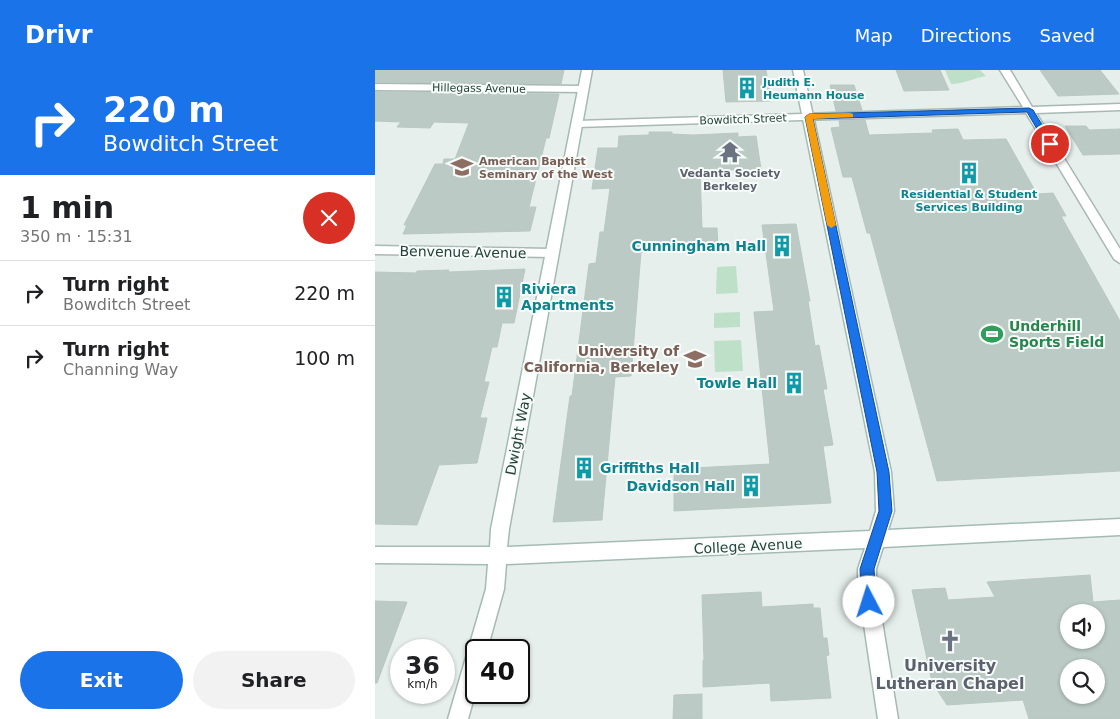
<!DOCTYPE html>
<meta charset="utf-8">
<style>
body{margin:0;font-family:"DejaVu Sans",sans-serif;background:#f2f2f2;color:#202124;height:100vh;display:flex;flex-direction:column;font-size:19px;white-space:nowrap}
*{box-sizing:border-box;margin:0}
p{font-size:16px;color:#757577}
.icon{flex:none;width:28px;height:28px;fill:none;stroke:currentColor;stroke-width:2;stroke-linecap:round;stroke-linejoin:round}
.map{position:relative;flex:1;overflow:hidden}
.sheet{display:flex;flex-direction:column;background:#fff;width:375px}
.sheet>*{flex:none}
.top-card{background:#1a73e8;color:#fff;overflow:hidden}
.tools{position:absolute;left:685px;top:534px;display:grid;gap:10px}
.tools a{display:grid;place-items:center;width:45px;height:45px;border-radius:50%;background:#fff;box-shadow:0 1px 4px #0004;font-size:25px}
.speed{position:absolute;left:15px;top:569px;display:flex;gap:10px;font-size:25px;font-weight:700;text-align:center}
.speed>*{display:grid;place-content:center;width:65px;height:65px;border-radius:50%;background:#fff;box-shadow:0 1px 4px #0004;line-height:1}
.speed small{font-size:12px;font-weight:400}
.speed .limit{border:2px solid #111;border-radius:8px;background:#fff;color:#111}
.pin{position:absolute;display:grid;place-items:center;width:42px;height:42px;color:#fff;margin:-21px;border:2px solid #fff;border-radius:50%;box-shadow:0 1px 5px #0007}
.me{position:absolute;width:55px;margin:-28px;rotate:355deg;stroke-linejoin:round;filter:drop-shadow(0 0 4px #0008)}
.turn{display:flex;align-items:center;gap:18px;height:105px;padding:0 20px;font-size:22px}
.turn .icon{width:65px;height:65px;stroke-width:2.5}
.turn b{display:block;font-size:35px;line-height:42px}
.round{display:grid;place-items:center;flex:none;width:52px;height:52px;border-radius:26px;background:#f2f2f2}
.head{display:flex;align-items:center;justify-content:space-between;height:85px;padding:0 20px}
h1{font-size:30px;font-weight:800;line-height:38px}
.cta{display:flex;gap:10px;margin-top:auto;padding:10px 20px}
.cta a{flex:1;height:58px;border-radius:30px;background:#1a73e8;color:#fff;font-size:20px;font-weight:800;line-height:58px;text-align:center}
.cta a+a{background:#f2f2f2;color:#202124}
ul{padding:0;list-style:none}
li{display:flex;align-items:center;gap:15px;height:65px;padding:0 20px;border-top:1px solid #e0e0e0}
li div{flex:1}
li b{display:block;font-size:19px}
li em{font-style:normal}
header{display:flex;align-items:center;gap:30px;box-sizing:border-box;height:70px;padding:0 25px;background:#1a73e8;color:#fff}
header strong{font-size:24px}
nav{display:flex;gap:28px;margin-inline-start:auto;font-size:18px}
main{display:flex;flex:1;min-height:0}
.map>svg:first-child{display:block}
.green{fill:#bfe0c8}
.building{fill:#bbcac4;stroke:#b8c9c2;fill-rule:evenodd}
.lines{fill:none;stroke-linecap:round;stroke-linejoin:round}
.street-casing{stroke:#a8b8b2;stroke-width:3}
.secondary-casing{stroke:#a4bbb3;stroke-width:3}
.street{fill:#fff;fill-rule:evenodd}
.secondary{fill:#fff;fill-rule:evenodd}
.route{fill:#1a73e8;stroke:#114b97}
.slow{fill:#f59e0b}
.labels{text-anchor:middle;stroke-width:4;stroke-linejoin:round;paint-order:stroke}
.far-culture-label{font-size:11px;font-weight:bold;fill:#0d838f;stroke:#f7fbf9;text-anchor:start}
.far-street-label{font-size:11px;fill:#24423a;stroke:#f7fbf9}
.far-education-label{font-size:11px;font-weight:bold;fill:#785e54;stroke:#f7fbf9;text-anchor:start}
.far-worship-label{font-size:11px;font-weight:bold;fill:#5b616d;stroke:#f7fbf9}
.culture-label{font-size:14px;font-weight:bold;fill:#0d838f;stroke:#f7fbf9;text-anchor:end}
.street-label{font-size:14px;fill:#24423a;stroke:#f7fbf9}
.leisure-label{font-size:14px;font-weight:bold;fill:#27864d;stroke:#f7fbf9;text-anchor:start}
.education-label{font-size:14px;font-weight:bold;fill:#785e54;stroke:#f7fbf9;text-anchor:end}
.near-worship-label{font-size:16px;font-weight:bold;fill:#5b616d;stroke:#f7fbf9}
</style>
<header>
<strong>Drivr</strong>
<nav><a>Map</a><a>Directions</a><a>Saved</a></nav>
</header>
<main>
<section class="sheet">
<div class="top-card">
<div class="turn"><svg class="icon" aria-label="right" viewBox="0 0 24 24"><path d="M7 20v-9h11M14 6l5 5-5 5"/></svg><div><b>220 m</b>Bowditch Street</div></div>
</div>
<div class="head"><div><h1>1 min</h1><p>350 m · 15:31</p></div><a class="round" style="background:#d93025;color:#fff"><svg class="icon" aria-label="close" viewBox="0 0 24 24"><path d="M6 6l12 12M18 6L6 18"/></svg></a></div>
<ul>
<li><svg class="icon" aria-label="right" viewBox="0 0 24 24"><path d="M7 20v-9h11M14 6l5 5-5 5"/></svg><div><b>Turn right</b><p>Bowditch Street</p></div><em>220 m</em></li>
<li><svg class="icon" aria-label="right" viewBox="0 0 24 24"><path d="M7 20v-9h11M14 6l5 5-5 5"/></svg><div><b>Turn right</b><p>Channing Way</p></div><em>100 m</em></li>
</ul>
<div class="cta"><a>Exit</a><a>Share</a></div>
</section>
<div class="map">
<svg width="745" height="649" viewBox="0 0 745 649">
<rect width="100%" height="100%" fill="#e6efeb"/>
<!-- green -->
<g class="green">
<path d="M570,0H605L611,6C599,8 589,14 576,14Z"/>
<path d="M361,196L363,223L341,224L342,197Z"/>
<path d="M365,242V257L339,258V243Z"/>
<path d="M366,270L368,301L340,302L339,271Z"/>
</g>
<!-- building -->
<g class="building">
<path d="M0,0H189L186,14L0,12Z"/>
<path d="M348,0H391L396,31L351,32Z"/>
<path d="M521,0H565L574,20L529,21Z"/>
<path d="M665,0H725L744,24L683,26Z"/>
<path d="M455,15H479L487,40L461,41Z"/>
<path d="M0,22L184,24L174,68H171L154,137H161L155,161L28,164L32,155H29L60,94H68L69,89H80L94,53L59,52L55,58L22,57L26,52L0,51Z"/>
<path d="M490,50L494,65L558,63L557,60L583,59L588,70L631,69L662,124L678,123L691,146H686L745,251V401L562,411L495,163H492L477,107H468L456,58L465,57L464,51Z"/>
<path d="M690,56H711L714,60L745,59V84L708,85Z"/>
<path d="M274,62H297V64L318,65L363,63V67L381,66L386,99L325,101L327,158H342L343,178L266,182L256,306L240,307L227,450L178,452L195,326H197L214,194L221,193L225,162H229L235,118L217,119L223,78H243L244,66L274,65Z"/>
<path d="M421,154L435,231H433L440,276L444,275L452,319H448L458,375L448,376L456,433L299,441V399L395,394L379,242L399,241L387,155Z"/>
<path d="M150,199L139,253H127L122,277H117L109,312H114L105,348H112L102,393L64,395L42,455L0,454V202L41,203L42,201L74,200L73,202Z"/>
<path d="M715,505L718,532L745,530V649H654L648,630L572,635L557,612L537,520L570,518L573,530L620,527L612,512ZM694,542H721V570H694ZM694,598H721V625H694Z"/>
<path d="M386,522L387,537L438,534V538H445L448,568H452L454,585L451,586L456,628L396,631L395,613L328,617V590H329L327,525Z"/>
<path d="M0,531L32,532L2,613H0Z"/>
<path d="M327,624V649H298L299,625Z"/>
</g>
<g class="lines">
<!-- street casing -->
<g class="street-casing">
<g id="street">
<path d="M625,0H635L657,37L745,34V40L661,43L745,179V193L739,189L651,43L202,57L197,54L202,51L648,37Z"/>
<path d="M0,14L208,16L213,19L208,22L0,20Z"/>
<path d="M0,176L177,179L183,183L177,187L0,184Z"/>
</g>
</g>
<!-- secondary casing -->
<g class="secondary-casing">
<path id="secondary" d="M207,0H217L134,459L132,477L495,461L501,441L500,402L418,0H428L516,402L519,441L513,460L745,449V465L508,477L501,499V514L523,649H503L483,514V499L490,478L131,494L129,519L112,580H101V620L93,649H73L111,519L113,494L0,493V477H115L116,459Z"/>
</g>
<!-- street -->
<use href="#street" class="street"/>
<!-- secondary -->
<use href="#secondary" class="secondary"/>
</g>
<!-- route -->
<path class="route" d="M654,38L658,40L679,74L678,76H672L652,42L438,49L514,402L517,441L499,499L501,532L499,537L494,539L489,537L487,532L485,499L504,441L502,402L430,47L434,44Z"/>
<!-- slow -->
<path class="slow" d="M475,43L478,44V47L438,49L461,155L456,158L452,155L430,47L434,44Z"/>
<!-- icons -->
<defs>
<g id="building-bare" transform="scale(1.725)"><path d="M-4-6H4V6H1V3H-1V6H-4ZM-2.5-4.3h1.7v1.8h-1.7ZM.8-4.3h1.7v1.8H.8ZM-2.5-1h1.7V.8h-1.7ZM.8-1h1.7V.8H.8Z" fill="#0f9aa8" stroke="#f7fbf9" stroke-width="2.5" paint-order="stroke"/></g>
<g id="temple-bare" transform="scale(1.725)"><path d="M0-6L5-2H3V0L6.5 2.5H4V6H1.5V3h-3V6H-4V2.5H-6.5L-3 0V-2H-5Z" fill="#6b7280" stroke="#f7fbf9" stroke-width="2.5" paint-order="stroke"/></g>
<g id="university-bare" transform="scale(1.725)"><path d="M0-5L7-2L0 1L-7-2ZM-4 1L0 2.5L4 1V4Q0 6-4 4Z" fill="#8d6e63" stroke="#f7fbf9" stroke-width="2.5" paint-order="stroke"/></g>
<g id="stadium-bare" transform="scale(1.725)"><path d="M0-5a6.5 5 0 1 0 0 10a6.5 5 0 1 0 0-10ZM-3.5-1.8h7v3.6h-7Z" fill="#2e9e5b" stroke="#f7fbf9" stroke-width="2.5" paint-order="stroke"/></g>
<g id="church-bare" transform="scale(1.725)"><path d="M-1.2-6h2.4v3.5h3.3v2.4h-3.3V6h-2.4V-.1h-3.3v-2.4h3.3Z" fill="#6b7280" stroke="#f7fbf9" stroke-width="2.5" paint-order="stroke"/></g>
</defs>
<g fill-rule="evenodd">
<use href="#building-bare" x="372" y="18"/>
<use href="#temple-bare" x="355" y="82"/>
<use href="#university-bare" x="87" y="97"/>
<use href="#building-bare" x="594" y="103"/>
<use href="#building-bare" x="407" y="176"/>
<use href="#building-bare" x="129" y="227"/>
<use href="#stadium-bare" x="617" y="264"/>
<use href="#university-bare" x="320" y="289"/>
<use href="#building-bare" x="419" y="313"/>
<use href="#building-bare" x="209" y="398"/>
<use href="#building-bare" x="376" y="416"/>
<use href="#church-bare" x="575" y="571"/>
</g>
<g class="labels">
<!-- far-culture labels -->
<g class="far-culture-label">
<text x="388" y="16">Judith E.<tspan x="388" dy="13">Heumann House</tspan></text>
<text x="594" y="128" text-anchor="middle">Residential &amp; Student<tspan x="594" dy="13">Services Building</tspan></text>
</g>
<!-- far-street labels -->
<g class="far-street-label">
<text transform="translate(104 18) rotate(1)" y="4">Hillegass Avenue</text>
<text transform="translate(368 49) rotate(-2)" y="4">Bowditch Street</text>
</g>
<!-- far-education labels -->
<g class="far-education-label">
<text x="104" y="95">American Baptist<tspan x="104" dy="13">Seminary of the West</tspan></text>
</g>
<!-- far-worship labels -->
<g class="far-worship-label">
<text x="355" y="107">Vedanta Society<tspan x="355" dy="13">Berkeley</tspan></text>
</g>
<!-- culture labels -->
<g class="culture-label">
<text x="391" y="181">Cunningham Hall</text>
<text x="146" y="224" text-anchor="start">Riviera<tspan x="146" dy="16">Apartments</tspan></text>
<text x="402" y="318">Towle Hall</text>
<text x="225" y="403" text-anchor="start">Griffiths Hall</text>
<text x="360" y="421">Davidson Hall</text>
</g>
<!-- street labels -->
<g class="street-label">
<text transform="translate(88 182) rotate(1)" y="5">Benvenue Avenue</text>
<text transform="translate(143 364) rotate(-79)" y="5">Dwight Way</text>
<text transform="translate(373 476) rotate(-3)" y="5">College Avenue</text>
</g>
<!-- leisure labels -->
<g class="leisure-label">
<text x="634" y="261">Underhill<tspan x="634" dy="16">Sports Field</tspan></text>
</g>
<!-- education labels -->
<g class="education-label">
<text x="304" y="286">University of<tspan x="304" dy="16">California, Berkeley</tspan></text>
</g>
<!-- near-worship labels -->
<g class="near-worship-label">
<text x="575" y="601">University<tspan x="575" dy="18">Lutheran Chapel</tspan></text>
</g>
</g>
</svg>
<div class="tools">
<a><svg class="icon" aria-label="sound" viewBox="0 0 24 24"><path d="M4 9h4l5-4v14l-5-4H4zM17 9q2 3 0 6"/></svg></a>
<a><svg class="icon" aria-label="search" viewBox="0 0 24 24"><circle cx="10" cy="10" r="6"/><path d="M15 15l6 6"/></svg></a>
</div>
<div class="speed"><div>36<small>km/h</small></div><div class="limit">40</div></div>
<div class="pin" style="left:675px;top:74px;background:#d93025"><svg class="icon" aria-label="arrive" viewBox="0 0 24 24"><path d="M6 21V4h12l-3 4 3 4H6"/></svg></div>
<svg class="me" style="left:494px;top:532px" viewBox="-20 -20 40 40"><circle r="19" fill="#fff"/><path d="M0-13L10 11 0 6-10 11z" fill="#1a73e8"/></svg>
</div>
</main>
